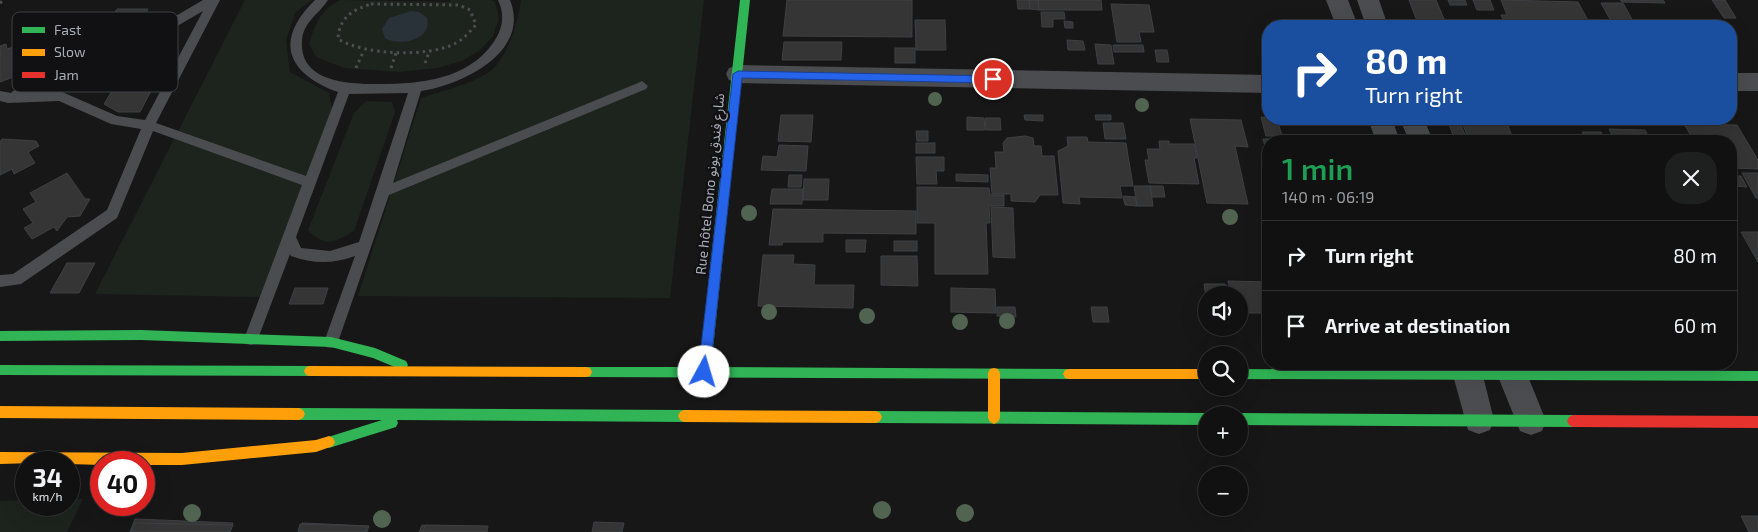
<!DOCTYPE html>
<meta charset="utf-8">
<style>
body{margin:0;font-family:"Exo 2","Noto Sans Arabic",sans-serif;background:#1e1f1f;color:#f1f3f6;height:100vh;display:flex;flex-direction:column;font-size:19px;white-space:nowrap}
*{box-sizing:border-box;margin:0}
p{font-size:16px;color:#9c9d9f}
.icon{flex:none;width:28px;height:28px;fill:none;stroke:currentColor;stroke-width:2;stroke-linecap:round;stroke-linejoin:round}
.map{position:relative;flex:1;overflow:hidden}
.sheet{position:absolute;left:1262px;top:135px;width:475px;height:235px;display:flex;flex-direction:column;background:#111;border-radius:20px;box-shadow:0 5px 20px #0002,0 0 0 1px #303131}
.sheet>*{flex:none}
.hud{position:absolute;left:1262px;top:20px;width:475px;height:105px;border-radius:20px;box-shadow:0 5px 20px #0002,0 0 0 1px #303131;background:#1a4fa0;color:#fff;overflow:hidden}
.buttons{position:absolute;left:1198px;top:286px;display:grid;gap:10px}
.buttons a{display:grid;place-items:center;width:50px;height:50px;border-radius:50%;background:#111;box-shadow:0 5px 20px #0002,0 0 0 1px #303131;font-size:25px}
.speed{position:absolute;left:15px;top:451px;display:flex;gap:10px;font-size:25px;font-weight:700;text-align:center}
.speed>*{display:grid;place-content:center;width:65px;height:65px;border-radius:50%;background:#111;box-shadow:0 5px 20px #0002,0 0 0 1px #303131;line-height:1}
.speed small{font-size:12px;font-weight:400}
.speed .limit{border:8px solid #d22;background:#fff;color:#111}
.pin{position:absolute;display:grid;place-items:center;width:42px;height:42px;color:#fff;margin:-21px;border:2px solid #fff;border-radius:50%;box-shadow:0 1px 5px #0007}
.me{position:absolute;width:55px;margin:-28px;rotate:6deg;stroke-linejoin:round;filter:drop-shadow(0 0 4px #0008)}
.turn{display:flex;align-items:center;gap:18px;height:105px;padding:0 20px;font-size:22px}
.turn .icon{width:65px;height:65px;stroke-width:2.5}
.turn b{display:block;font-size:35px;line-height:42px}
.round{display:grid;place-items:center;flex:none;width:52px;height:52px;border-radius:20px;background:#1e1f1f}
.headline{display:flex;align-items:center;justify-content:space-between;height:85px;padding:0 20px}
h1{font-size:30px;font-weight:600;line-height:38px;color:#1e9e55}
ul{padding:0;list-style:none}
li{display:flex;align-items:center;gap:15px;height:70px;padding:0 20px;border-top:1px solid #303131}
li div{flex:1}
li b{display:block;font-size:19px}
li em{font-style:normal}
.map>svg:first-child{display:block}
.green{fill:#1d241e}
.water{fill:#2a3239}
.building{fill:#353536;stroke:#3f4043}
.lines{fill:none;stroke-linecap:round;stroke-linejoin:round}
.path{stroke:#4d4e52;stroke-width:3;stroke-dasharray:2.5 4;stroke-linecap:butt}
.lane{fill:#4b4c50;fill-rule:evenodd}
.street{fill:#4b4c50;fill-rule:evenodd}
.fast{fill:#30b455;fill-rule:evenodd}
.slow{fill:#ff9f0a;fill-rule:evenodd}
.jam{fill:#e5322d;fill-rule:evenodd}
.tree{fill:#506451}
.route{fill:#2563eb;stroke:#184099}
.labels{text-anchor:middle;stroke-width:4.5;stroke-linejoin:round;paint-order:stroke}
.street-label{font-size:14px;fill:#a8adb8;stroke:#111113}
.key{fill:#111113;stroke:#3e4045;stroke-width:1}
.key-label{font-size:14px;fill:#a8adb8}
</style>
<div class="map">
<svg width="1758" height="532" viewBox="0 0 1758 532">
<rect width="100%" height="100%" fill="#171717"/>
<!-- green -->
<g class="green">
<path d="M245,0H312L296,12L286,40L290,72L329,93L332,109L262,297L95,294Z"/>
<path d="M341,0L450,2L451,0H491L495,2L499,18L493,36L480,50L462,61L437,68L400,72L344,68L316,57L309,44C315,25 321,8 341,0Z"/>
<path d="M521,0H704L670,298L358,296L421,98C441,91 472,84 489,72C508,58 518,22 521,0Z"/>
<path d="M366,101L392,102L395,112L354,231C333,243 326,248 308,230L354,113Z"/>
<path d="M69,499H83L67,532H0V501L26,500V505H69Z"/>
</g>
<!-- water -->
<path class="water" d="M411,11L419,12L427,18C433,40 399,47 385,38L382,29L389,18Z"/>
<!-- building -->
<g class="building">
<path d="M787,0H912V37L783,36Z"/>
<path d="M1017,0H1029L1030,9H1018Z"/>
<path d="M1029,0H1038L1039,10L1030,9Z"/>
<path d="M1038,0H1101L1102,10H1039Z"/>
<path d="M1409,0H1436L1447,26H1419Z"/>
<path d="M1448,0H1465L1467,5H1450Z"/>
<path d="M1473,0H1490L1494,10H1477Z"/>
<path d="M1501,0L1578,2L1591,26H1506L1501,15H1507Z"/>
<path d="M1620,0H1663L1665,3L1622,2Z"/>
<path d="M1712,0H1725L1736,18H1724Z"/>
<path d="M1601,3H1623L1634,23H1612Z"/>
<path d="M1111,4L1149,5L1154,32H1139L1141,42H1117Z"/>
<path d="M117,9H148L131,38L132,41L112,50L108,44L91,51L94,46H76L84,34H91L100,19L111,18Z"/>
<path d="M1041,12H1064L1065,19H1053V27H1042Z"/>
<path d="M915,20H945L946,50H916Z"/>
<path d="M1064,21L1073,22V28H1065Z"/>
<path d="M1067,40L1083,41L1085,50H1068Z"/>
<path d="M31,41L32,48L47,43L50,63L0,82V46L6,44L7,49Z"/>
<path d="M784,42H842L841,60H782Z"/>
<path d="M1095,44L1111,45L1114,64H1098Z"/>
<path d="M1113,45H1143L1144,52H1114Z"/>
<rect x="895" y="48" width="20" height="15"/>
<path d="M1155,50H1167L1169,62H1157Z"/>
<path d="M155,54H170L140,112H118L104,104L125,70Z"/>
<path d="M781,115H813L811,142L778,141Z"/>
<path d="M1024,115H1043V121L1025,120Z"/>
<path d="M1095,115H1111V120H1096Z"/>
<path d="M967,117L984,118L985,130H967Z"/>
<path d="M1261,117L1277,119L1282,136H1266Z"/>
<path d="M985,118H1000L1001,130H986Z"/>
<path d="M1190,119L1241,120L1248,147L1235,146L1248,204L1207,203Z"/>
<path d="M1447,119L1459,120L1465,135H1453Z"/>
<path d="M1461,120L1506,121L1512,136L1467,135Z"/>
<path d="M1103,123H1123L1126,139H1105Z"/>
<path d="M1684,124L1737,125L1758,160V169L1731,168V141H1694Z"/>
<path d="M1609,129L1645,130L1651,141H1615Z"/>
<path d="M916,131H928V141H917Z"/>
<path d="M1582,132H1601L1606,141H1587Z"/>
<path d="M1025,136L1033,138L1034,146H1041L1042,156H1054L1058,195H1040L1035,202L1011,201V194H992L990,168H996L995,152H1004L1003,143L1007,138Z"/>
<path d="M1067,137H1087L1088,142L1126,143L1133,186H1120L1122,198L1079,197L1080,204L1063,203L1058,151L1068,146Z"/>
<path d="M2,139L36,141L39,146L28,152L35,163L14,174L12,169L0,175V142Z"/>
<path d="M1263,139H1285L1286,141H1269L1268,156Z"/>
<path d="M1159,141H1169V144H1194L1197,158H1194L1199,184L1149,183L1145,160H1149L1147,149H1160Z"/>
<rect x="916" y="143" width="19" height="10"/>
<path d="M779,145L808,146L806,171L761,170L763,156L777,157Z"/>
<path d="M916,157H944V171H936L937,184H917Z"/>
<path d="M67,173L85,199H90L80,216L67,217L57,231L54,227L32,239L24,228L33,223L23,209L36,202L30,193Z"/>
<path d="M1742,173H1758V198H1756Z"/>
<path d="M956,174L988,175V182L956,181Z"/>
<path d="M789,175H802L801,187H788Z"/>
<path d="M1731,176H1741L1747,187L1734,186Z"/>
<path d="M804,179H829L828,200H803Z"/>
<path d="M1134,186H1150L1153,206H1137Z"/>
<path d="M1150,186H1163L1165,197H1152Z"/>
<path d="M917,187L989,188L990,195H1004V206H989L990,223H986L988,274H935V223H917Z"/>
<path d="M772,189H803L802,204H770Z"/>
<path d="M1123,196L1135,197L1137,206L1125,205Z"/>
<path d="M991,207L1013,208L1015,258L993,257Z"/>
<path d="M773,209L916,211V234L823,233V242H783L782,245H769Z"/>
<path d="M1741,232H1758V262Z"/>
<path d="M846,240H866L865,252H846Z"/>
<rect x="894" y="241" width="23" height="10"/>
<path d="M763,255H794L793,264L815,265L814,285H854L853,308L758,306Z"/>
<path d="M881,256H917L918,286L881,285Z"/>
<path d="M67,263H95L79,293H50Z"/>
<path d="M1228,281L1269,282V313H1239V295H1231Z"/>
<path d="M1204,284H1225L1227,295H1206V298Z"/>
<path d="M295,288H328L323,304H289Z"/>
<path d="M951,288L995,289L996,313L951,312Z"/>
<path d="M997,307H1015L1016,317L997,316Z"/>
<path d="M1091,307H1107L1109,322H1093Z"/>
<path d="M1741,516H1758V532H1749Z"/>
<path d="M135,519L233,523L230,532H130Z"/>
<path d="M594,522L624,523L622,532H592Z"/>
<path d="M135,523L233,525L230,532H131Z"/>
<path d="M302,523L369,526L367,532H299Z"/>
<path d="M300,524L367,526L365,532H298Z"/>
<path d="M422,525L483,532H419Z"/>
<path d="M425,525L488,526L487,532H423Z"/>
</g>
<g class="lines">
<!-- path -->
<g class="path">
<path d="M0,3L4,0"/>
<path d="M371,4L459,5L470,10L476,25C470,31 464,39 456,43C429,58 364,55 338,39C339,18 352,10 371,4Z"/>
<path d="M425,63L430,50"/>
<path d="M356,68L364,50"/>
<path d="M391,68L397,50"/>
</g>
<!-- lane -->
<path class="lane" d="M203,0H220L156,123L306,176L338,92C286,73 274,40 315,0H328C319,14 303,22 302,41C299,83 351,84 380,84C421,84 468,79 493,43C503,29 505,15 498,0H510C531,52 462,85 421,91L393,183L638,83L642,81L648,86L646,89L389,195L338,342L336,347L331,348L326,347L324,342L355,256C332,264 314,264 291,256L290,254L256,344L251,345L246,344L244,339L302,185L153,131L117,218L21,284L0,287V275L13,274L107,210L141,129L111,124L59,101L8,103L0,101V91L11,93L13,91L123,47ZM203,11L145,120L117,116L60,91L33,92L131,53ZM408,93L359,242L330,251L301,248L296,237L349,94Z"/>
<!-- street -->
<g class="street">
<path d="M1326,0H1348L1358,26H1336Z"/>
<path d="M1357,0H1379L1388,26H1366Z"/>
<path d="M738,65L1269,75V93L738,83L729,80L726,74L729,68Z"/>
<rect x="1731" y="73" width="27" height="18"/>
<path d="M1368,119H1392L1400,141H1376Z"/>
<path d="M1400,119H1424L1433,141H1409Z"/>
<path d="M1450,364H1480L1494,420L1490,430L1479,434L1468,430Z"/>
<path d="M1493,364H1523L1546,421L1542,431L1531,435L1520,431Z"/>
</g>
<!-- fast -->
<g class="fast">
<path d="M740,0H750L711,367L1069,369L1073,370L1075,374L1073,378L1069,379L586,377L582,376L580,372L582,368L586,367H699Z"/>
<path d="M141,330L331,337L375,348L406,361L408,365L406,369L402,370L373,358L331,347L141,340L0,341V331Z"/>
<path d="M0,365L310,366L314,367L316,371L314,375L310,376L0,375Z"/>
<path d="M1239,369L1758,371V381L1239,379Z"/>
<path d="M299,408L684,410L688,412L690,416L688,420L684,422L397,420L398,423L396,427L329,448L325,446L323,442L325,438L382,420H299L295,418L293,414L295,410Z"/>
<path d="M876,411L1206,413L1210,415H1206V425L876,423L872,421L870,417L872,413Z"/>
<path d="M1239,413L1573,415L1577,417L1579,421L1577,425L1573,427L1239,425V415H1235Z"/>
</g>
<!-- slow -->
<g class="slow">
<path d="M310,366L586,367L590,368L592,372L590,376L586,377L310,376L306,375L304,371L306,367Z"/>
<path d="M994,368L998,369L1000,373V418L998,422L994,424L990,422L988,418V373L990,369Z"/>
<path d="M1069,369H1206V379H1069L1065,378L1063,374L1065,370Z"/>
<path d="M0,406L299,408L303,410L305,414L303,418L299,420L0,418Z"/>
<path d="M684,410L876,411L880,413L882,417L880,421L876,423L684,422L680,420L678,416L680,412Z"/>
<path d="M329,436L333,438L335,442L333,446L316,452L182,465H144V462H101V465L69,464V462L0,464V452L182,453L316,440Z"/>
</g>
<!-- jam -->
<path class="jam" d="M1573,415L1758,416V428L1573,427L1569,425L1567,421L1569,417Z"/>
</g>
<!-- trees -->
<g class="tree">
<circle cx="935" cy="99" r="7"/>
<circle cx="1142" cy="105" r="7"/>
<circle cx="749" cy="213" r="8"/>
<circle cx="1230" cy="217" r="8"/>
<circle cx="769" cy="312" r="8"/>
<circle cx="867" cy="316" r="8"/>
<circle cx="1007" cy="321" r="8"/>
<circle cx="960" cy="322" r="8"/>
<circle cx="882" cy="510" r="9"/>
<circle cx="192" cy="513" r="9"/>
<circle cx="965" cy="513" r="9"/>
<circle cx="382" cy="519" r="9"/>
</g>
<!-- route -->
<path class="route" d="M738,71L993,76L998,79L993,83L742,78L710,372L704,377L698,372L733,74Z"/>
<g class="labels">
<!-- street labels -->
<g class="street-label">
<text transform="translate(710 184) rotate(-84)" y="5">Rue hôtel Bono شارع فندق بونو</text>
</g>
</g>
<!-- legend -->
<rect x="12" y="12" width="166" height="80" rx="8" class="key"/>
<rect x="22" y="27" width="23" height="6" fill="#30b455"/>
<rect x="22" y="49" width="23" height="7" fill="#ff9f0a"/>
<rect x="22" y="72" width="23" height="6" fill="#e5322d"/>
<g class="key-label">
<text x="54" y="35">Fast</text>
<text x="54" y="57">Slow</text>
<text x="54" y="80">Jam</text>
</g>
</svg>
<div class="buttons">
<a><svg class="icon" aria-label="sound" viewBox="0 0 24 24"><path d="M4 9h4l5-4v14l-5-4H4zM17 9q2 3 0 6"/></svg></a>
<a><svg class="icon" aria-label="search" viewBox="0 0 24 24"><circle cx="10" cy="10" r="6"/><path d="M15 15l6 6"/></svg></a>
<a>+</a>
<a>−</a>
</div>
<div class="speed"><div>34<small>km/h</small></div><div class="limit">40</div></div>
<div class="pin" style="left:993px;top:79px;background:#d93025"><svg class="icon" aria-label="arrive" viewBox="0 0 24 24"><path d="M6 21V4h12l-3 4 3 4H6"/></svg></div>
<svg class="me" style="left:704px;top:372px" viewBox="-20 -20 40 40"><circle r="19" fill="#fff"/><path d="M0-13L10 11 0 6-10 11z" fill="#2563eb"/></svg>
<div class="hud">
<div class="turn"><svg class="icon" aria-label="right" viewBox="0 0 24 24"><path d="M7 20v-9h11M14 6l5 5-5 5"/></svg><div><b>80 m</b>Turn right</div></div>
</div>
<section class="sheet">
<div class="headline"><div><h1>1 min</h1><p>140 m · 06:19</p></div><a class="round"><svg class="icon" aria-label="close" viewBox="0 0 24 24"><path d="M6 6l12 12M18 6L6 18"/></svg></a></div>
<ul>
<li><svg class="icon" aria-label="right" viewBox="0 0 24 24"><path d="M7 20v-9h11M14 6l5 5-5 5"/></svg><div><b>Turn right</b></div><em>80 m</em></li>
<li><svg class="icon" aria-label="arrive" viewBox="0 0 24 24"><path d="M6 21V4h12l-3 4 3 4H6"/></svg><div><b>Arrive at destination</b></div><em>60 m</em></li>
</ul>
</section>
</div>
